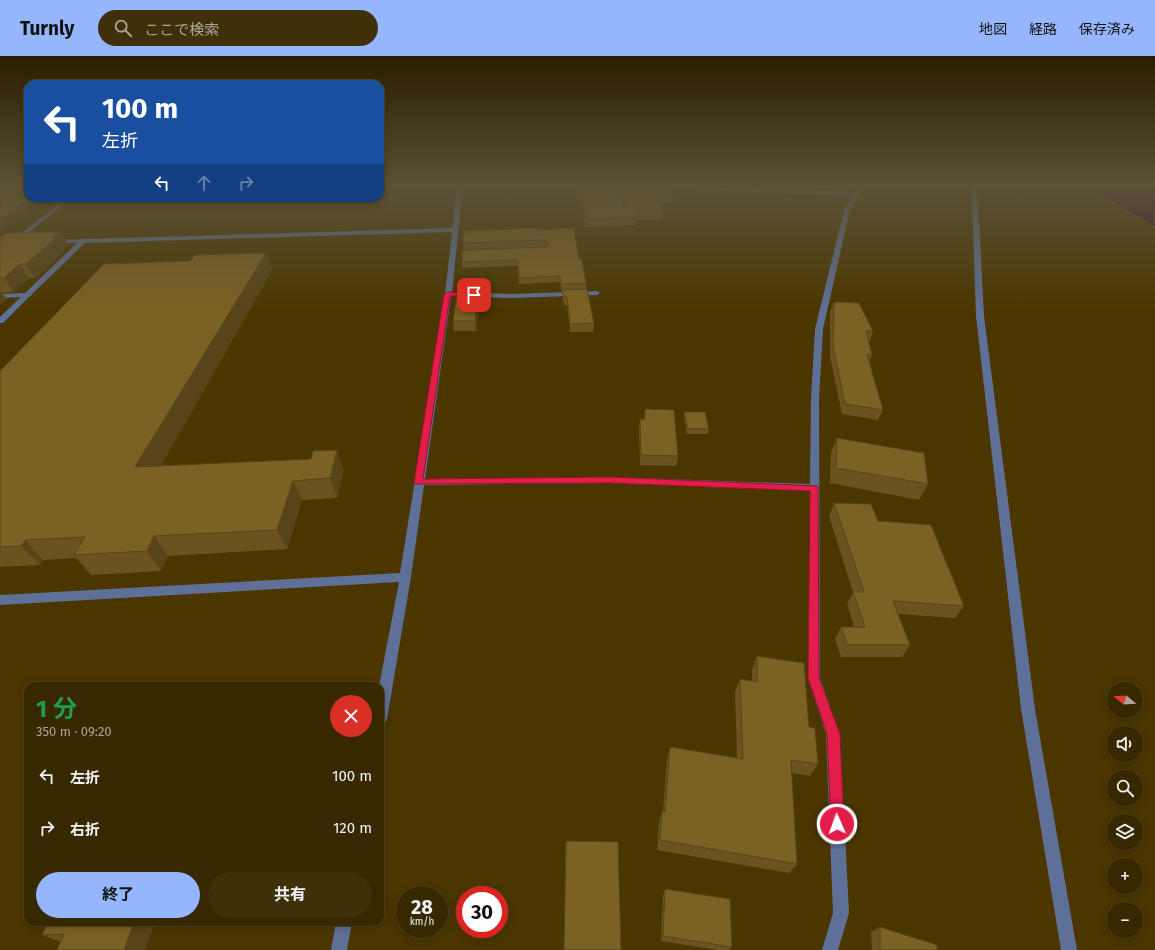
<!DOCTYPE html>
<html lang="ja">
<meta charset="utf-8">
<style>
body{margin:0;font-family:"Fira Sans","Noto Sans JP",sans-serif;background:#3f300a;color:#f1f3f6;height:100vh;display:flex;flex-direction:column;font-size:15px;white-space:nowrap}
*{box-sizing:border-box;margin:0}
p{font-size:13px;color:#aba699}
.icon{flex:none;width:22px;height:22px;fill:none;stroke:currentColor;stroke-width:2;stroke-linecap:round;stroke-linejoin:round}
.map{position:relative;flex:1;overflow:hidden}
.side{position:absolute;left:24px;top:626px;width:360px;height:244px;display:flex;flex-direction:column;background:#382800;border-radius:12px;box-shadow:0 2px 10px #0003,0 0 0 1px #524422}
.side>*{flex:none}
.banner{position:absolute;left:24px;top:24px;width:360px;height:122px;border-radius:12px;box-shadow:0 2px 10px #0003,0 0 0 1px #524422;background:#1a4fa0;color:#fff;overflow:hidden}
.needle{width:26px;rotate:288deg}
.buttons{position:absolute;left:1107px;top:626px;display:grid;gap:8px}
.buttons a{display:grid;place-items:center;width:36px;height:36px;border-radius:50%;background:#382800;box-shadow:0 2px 10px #0003,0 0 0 1px #524422;font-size:20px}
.speed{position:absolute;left:396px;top:830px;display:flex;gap:8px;font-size:20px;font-weight:700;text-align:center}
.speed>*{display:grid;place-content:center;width:52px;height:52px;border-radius:50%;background:#382800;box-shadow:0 2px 10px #0003,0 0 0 1px #524422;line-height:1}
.speed small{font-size:10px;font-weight:400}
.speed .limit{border:6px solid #d22;background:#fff;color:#111}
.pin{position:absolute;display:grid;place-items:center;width:34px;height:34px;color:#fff;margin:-17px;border-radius:8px;box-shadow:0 2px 6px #0006}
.me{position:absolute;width:44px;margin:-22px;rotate:358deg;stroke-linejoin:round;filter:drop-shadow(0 0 3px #0008)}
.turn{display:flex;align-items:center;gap:14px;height:84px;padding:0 12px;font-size:18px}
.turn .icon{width:52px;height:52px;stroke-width:2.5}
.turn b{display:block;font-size:28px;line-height:34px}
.lanes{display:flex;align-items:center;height:38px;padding:0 12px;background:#0003;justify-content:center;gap:20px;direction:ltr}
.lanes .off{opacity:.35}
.round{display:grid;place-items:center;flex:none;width:42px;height:42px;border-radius:21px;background:#3f300a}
.headline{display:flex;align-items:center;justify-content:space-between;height:68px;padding:0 12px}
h1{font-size:24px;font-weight:700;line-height:30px;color:#1e9e55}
.cta{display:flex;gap:8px;margin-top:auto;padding:8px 12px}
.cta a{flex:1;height:46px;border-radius:24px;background:#95b6fd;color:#111;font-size:16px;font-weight:700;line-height:46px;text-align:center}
.cta a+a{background:#3f300a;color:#f1f3f6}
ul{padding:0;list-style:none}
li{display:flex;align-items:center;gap:12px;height:52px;padding:0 12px}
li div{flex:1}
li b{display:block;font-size:15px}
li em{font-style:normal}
header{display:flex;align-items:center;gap:24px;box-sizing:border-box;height:56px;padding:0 20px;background:#95b6fd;color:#111}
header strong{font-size:19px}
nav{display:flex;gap:22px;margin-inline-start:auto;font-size:14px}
.search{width:280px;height:36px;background:#3f300a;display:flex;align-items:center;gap:10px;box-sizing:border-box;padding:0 14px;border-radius:22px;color:#aba699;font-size:15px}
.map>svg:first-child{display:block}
.water{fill:#300a33;stroke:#6a4b5e}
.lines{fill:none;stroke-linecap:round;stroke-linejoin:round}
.minor{fill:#5e7097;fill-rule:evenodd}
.wall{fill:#6b531f}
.shaded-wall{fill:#574419}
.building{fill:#7c6124;stroke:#574419}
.route{fill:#e11d48;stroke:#92132f}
</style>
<header>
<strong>Turnly</strong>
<div class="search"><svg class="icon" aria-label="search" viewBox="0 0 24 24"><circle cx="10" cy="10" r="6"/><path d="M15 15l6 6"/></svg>ここで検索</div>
<nav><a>地図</a><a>経路</a><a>保存済み</a></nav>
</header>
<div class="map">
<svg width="1155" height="894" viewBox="0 0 1155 894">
<rect width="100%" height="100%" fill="#4b3600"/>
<!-- water -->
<path class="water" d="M1090,130H1155V171L1091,133Z"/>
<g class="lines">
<!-- minor -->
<g class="minor">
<path d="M457,130H463L452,236L512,238L597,235L600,237L597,239L512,242L451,240L425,423L610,421L810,428L811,343L815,273L844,154L853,140L674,132L671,130L855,136L859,130H864L850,154L823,273L819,343L820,622L840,678L849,857L838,894H822L833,857L826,678L808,622L810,435L610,427L424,429L411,521L387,663L385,667L380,669L379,630L399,526L0,549V539L400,517L445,238L452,176L85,187L32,238L31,240L29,241L3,267H0V261L21,241L0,242V238L25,237L77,187H51L50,186L53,184L452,172Z"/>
<path d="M611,130H616L625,158L620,157Z"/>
<path d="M970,130H975L978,145L984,260L1035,653L1077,894H1061L1021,653L976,260L972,145Z"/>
<path d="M66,142H72L0,199V194Z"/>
<path d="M336,866H352L347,894H331Z"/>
</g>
</g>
<!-- wall -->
<g class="wall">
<path d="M575,130H612L619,150L625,152L617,130H672V136L673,139L672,147H659L662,155V163L637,164L636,169L586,171L580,140L578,141Z"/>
<path d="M537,174L579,203L586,227V233L594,267L593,276H570L567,249L564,250L563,242L562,235H561L560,226L519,228L518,210L462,212V206L546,191L464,193L463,187Z"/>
<path d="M60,176L68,189L63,193L64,195L35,222H29L14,236L2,237L6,243L0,249V181Z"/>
<path d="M266,197L272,214L161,410L344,414L337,442L302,444L287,493L168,500L161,515L91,519L76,502L43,504L40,509L0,511V315Z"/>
<path d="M479,245L476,275H454L453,265Z"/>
<path d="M834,246L873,275L870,285H869L872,299L869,307L883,354L878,364L842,358L830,300V256Z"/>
<path d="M645,353L678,400L676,410L640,409L639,374L640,363H644Z"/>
<path d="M684,356L709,373L708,378H687L684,362Z"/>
<path d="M837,382L928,428L919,444L830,427L831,397Z"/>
<path d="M834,447L878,465L964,550L955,562L898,558L910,589L902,601H841L835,583L841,571H854L847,548L853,536L829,460Z"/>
<path d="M757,600L809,671L818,708L810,720L792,717L797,808L789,817L657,794L659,766L662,756H663L667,703L670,691L737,702L735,636L740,623L752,625V614Z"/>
<path d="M665,833L732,891L729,894H717L661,885L663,840Z"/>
<path d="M48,866H155L145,894H57L61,886L42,879Z"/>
<path d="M880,871L937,894H872L871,876Z"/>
</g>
<!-- shaded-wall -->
<g class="shaded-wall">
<path d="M37,142H56L23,157L25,160L0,173V163L14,152Z"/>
<path d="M60,176L68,189L63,193L64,195L35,222L26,208Z"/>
<path d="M266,197L272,214L149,431L135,411Z"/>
<path d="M20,208L29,222L14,236L4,222Z"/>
<path d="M0,235L6,243L0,249Z"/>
<path d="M478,236L479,245L476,275L475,265Z"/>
<path d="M337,394L344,414L337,442L330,422Z"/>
<path d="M293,425L302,444L287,493L277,474Z"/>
<path d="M154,480L168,500L161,515L147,495Z"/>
<path d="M25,484L43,504L40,509L21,490Z"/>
<path d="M134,866H155L145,894H124Z"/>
</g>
<!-- building -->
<g class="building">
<path d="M0,130H28V142H37L14,152L20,153L0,163Z"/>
<path d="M577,130H612L619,150L625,152L627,150L620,130H672H669L673,139L655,140L662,155L635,156L637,161L587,163L580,133H578Z"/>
<path d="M537,172V174L574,172L579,203H582L586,227L561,228L560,220L519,222L518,204L462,206L463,194L546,191L550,188L546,184L463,187L464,175Z"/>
<path d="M60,176L53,182H56L26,208H20L4,222H0V181L6,177Z"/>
<path d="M266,197L135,411L311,403L313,395L337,394L330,422L293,425L277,474L154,480L147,495L74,499L85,481L25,484L21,490L0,491V315L104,208L190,205L195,199Z"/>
<path d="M587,233L594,267L570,268L567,241H564L562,234Z"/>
<path d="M457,236H478L475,265H453Z"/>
<path d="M834,246L859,247L873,275H866L872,299L867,298L883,354L845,348L833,290Z"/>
<path d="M645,353L674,354L678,400L641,399L640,363H645Z"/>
<path d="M684,356H705L709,373H688Z"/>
<path d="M837,382L924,397L928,428L836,412Z"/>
<path d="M834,447L871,448L878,465L931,469L964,550L893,545L910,589H847L841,571H865L853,536H864Z"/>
<path d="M757,600L804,607L809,671L815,672L818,708L791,704L797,808L660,784L662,756H665L670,691L743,703L740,623L757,626Z"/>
<path d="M566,785L618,786L621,894H564Z"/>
<path d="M665,833L730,843L732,891L663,880Z"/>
<path d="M48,866H134L124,894H57L64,878L42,879Z"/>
<path d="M880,871L937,889V894H880Z"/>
</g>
<!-- sky -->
<linearGradient id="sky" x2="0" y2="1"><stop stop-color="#291e00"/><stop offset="0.51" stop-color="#5b5237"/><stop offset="1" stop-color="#5b5237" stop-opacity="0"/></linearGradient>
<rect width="1155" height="255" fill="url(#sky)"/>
<!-- route -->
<path class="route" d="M448,236L474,237L477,239L474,240H450L423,423L610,421L818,430L819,622L840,678L844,768L842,772L837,774L833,772L831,768L827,678L808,622L810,435L610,427L415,428L414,426L444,238Z"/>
</svg>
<div class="buttons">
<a><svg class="needle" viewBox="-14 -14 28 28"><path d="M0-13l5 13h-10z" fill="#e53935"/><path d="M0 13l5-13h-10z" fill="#aba699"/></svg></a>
<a><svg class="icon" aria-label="sound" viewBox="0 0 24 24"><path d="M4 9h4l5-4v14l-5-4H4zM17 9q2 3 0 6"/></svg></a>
<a><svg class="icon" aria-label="search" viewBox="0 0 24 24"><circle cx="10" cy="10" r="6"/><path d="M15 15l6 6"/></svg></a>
<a><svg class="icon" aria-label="layers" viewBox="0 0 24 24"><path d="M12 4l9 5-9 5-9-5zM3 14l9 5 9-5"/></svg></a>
<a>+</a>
<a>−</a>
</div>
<div class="speed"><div>28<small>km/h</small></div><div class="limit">30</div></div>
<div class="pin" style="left:474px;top:239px;background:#d93025"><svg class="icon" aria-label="arrive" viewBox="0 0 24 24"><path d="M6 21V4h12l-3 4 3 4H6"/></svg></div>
<svg class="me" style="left:837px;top:768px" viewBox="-20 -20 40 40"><circle r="17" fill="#e11d48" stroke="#fff" stroke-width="3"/><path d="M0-11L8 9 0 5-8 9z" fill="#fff"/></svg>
<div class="banner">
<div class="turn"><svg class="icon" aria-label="left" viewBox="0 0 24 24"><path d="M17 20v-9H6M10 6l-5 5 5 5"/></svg><div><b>100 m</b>左折</div></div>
<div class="lanes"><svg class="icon" aria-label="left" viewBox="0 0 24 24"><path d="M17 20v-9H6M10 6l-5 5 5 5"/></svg><svg class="icon off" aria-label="ahead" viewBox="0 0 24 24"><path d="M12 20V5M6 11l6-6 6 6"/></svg><svg class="icon off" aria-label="right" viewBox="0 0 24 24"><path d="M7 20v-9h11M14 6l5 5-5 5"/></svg></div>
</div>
<section class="side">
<div class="headline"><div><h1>1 分</h1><p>350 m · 09:20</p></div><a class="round" style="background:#d93025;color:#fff"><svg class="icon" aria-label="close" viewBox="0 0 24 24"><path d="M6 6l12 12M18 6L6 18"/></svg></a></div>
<ul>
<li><svg class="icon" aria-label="left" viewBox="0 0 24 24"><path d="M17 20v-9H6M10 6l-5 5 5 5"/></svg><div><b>左折</b></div><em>100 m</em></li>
<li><svg class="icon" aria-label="right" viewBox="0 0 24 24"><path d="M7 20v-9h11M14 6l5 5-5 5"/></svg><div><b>右折</b></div><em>120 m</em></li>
</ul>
<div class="cta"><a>終了</a><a>共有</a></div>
</section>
</div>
